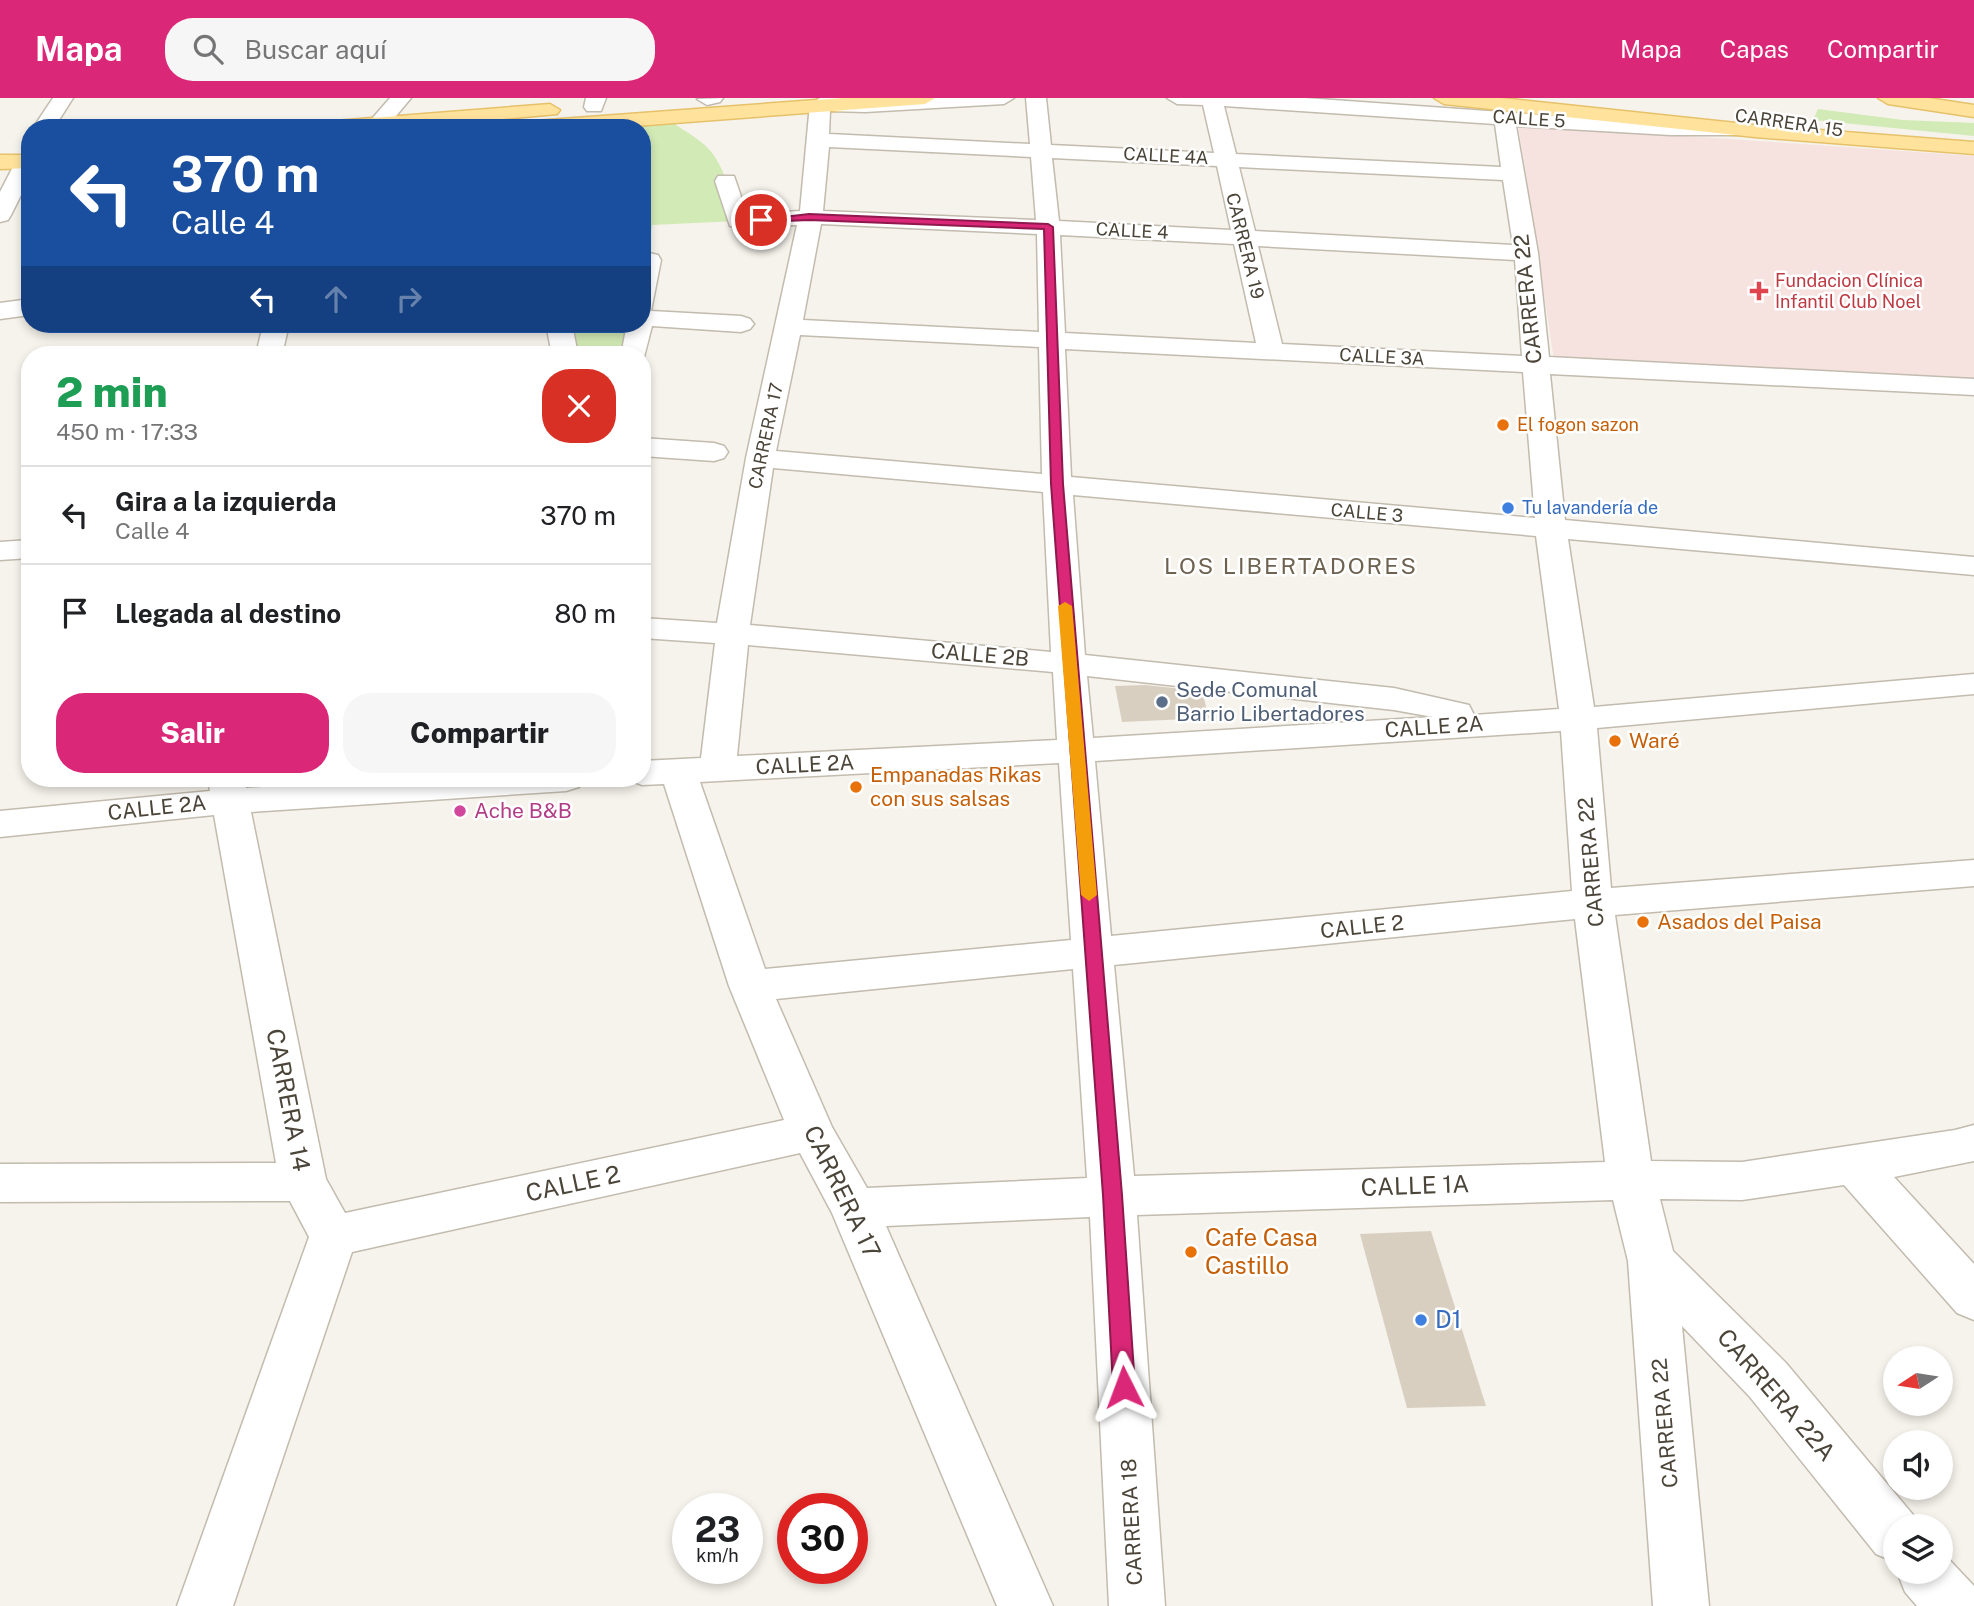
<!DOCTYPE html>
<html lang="es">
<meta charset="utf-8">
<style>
body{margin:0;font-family:"Public Sans",sans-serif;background:#f6f6f6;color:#202124;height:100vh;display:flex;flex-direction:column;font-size:26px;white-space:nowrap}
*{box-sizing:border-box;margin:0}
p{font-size:23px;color:#757577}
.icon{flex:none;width:38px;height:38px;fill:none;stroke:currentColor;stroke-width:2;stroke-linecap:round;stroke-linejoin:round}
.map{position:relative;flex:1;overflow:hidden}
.details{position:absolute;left:21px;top:248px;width:630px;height:441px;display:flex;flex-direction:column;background:#fff;border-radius:28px;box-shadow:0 4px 10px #0003}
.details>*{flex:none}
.top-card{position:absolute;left:21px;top:21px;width:630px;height:214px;border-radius:28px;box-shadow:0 4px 10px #0003;background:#1a4fa0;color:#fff;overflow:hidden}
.needle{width:46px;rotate:258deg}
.fabs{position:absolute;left:1883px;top:1248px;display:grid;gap:14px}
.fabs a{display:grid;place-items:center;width:70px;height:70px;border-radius:50%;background:#fff;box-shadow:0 4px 10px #0003;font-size:35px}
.speed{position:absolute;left:672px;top:1395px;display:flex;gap:14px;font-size:35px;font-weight:700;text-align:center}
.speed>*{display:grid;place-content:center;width:91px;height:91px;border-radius:50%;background:#fff;box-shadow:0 4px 10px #0003;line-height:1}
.speed small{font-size:18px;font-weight:400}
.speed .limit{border:10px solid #d22;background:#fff;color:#111}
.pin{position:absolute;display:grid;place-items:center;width:60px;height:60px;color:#fff;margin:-30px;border:4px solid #fff;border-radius:50%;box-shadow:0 2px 7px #0007}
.me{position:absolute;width:77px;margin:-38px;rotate:357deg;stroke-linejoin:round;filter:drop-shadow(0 0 5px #0008)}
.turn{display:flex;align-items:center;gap:24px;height:147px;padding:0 35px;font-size:32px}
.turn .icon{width:91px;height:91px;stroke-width:2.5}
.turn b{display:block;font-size:49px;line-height:60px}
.lanes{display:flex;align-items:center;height:66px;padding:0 35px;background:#0003;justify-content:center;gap:35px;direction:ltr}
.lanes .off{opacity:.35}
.round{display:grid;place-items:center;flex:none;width:74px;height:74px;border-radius:28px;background:#f6f6f6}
.head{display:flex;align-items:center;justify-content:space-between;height:119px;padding:0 35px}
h1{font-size:42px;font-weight:800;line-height:52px;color:#1e9e55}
.button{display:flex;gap:14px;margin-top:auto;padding:14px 35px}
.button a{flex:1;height:80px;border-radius:28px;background:#db2777;color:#fff;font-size:28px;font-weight:800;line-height:80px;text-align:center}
.button a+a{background:#f6f6f6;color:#202124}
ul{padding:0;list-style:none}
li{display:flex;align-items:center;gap:21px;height:98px;padding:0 35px;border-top:2px solid #e0e0e0}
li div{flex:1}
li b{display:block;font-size:26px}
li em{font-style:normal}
header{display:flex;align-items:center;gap:42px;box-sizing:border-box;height:98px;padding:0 35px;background:#db2777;color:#fff}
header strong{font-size:33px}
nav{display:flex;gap:38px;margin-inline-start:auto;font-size:24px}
.search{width:490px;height:63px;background:#f6f6f6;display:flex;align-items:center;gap:18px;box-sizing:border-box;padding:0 24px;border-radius:28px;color:#757577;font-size:26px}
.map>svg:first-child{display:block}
.medical{fill:#f6e3e0}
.green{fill:#d2eab5}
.building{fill:#d8cfc1}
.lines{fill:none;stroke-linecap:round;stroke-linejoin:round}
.minor-casing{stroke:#c2bbae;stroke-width:3}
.major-casing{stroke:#e6c16a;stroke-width:3}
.minor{fill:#fff;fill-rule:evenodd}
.major{fill:#ffe39c;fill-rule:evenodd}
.route{fill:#db2777;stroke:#8e194d;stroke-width:2}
.slow{fill:#f59e0b}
.health-dot{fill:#e0444e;stroke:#fff;stroke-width:2.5}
.food-dot{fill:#e8710a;stroke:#fff;stroke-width:2.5}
.shop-dot{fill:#3f7fe0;stroke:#fff;stroke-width:2.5}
.service-dot{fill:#5c6f8a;stroke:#fff;stroke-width:2.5}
.hotel-dot{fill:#d1479c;stroke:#fff;stroke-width:2.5}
.labels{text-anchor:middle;stroke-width:5;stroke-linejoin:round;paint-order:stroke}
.far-street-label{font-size:18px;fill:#4b4439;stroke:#fff}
.far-health-label{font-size:18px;fill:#be3a42;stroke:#fff;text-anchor:start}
.far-food-label{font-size:18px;fill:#c56008;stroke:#fff;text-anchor:start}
.far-shop-label{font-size:18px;fill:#366cbe;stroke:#fff;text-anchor:start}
.street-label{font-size:21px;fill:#4b4439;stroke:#fff}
.service-label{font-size:21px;fill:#4e5e75;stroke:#fff;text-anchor:start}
.food-label{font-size:21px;fill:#c56008;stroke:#fff;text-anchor:start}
.hotel-label{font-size:21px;fill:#b23c85;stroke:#fff;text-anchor:start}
.neighbourhood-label{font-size:23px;letter-spacing:2px;fill:#6e6250;stroke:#fff}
.near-street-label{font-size:24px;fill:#4b4439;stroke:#fff}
.near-food-label{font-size:24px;fill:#c56008;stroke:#fff;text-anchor:start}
.near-shop-label{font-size:24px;fill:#366cbe;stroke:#fff;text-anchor:start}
</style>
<header>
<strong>Mapa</strong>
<div class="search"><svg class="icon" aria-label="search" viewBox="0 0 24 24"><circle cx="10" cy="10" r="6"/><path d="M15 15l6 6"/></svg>Buscar aquí</div>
<nav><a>Mapa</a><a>Capas</a><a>Compartir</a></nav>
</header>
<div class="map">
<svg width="1974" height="1508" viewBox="0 0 1974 1508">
<rect width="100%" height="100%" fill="#f6f3ec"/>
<!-- medical -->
<path class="medical" d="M1518,26L1974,58V281L1554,262Z"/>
<!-- green -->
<g class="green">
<path d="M1818,11L1903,22L1974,25V38L1813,22Z"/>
<path d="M666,18C676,29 689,34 701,44C725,62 729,95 738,123L652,127L642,208V141L646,133L642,129V30H521Z"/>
<path d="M559,226H640L634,257H565Z"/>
</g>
<!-- building -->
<g class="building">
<path d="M1145,587L1202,593L1209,620L1122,624L1115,588Z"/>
<path d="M1431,1133L1486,1308L1407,1310L1360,1136Z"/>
</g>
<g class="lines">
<!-- minor casing -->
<g class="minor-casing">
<g id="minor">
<path d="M53,0H73L54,30H33Z"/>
<path d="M390,0H411L386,30H368L370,23Z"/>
<path d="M586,0H606L601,13H587L584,9Z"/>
<path d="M723,0L720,4L707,7L697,1Z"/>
<path d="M820,0H1014L1004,6L865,14L830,13L829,36L1030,46L1026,0H1046L1051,47L1214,55L1203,7L1177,6L1167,0H1305L1599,21L1740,27L1750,33L1747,37H1670L1516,28L1538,155L1549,259L1974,281V297L1550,276L1565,422L1974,459V477L1568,441L1594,609L1974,576V596L1597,630L1611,790L1974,762V788L1615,817L1651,1063L1742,1064L1955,1032L1974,1027V1063L1894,1079L1974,1166V1222L1957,1215L1844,1087L1742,1102L1660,1101L1673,1153L1786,1265L1914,1418L1919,1428H1895V1464L1876,1456L1750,1299L1682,1228L1709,1508H1653L1628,1163L1613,1102L1137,1117L1165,1508H1109L1090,1119L886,1128L1053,1508H997L832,1115L800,1055L352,1154L233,1508H177L309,1139L290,1103L0,1104V1066L276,1065L214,717L0,739V713L210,693L208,681H244L246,690L385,681H584L579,689L566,693L251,714L326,1081L345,1115L784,1022L729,888L664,686L642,687L627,681H642V663L701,660L715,545L642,540V520L717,525L746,360L797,127L730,128L715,83L718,78H734L747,116L800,113L810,6ZM1224,8L1495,26L1501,69L1236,56ZM829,49L1031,59L1036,122L823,113ZM1052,60L1217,68L1231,132L1059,123ZM1239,69L1503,82L1513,147L1255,133ZM821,126L1037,136L1039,234L803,222ZM1060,137L1234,146L1256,245L1065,235ZM1258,148L1515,162L1522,258L1282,246ZM800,237L1039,249L1042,376L776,353ZM1065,251L1523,274L1535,420L1071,379ZM773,370L1043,394L1051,554L750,527ZM1073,397L1536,438L1559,611L1474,617L1469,607L1394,590L1085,557ZM748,547L1053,574L1057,642L737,658ZM1087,578L1394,612L1433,619L1093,640ZM1561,633L1572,793L1111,838L1095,663ZM1059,665L1071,842L765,871L700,684ZM1575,821L1605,1064L1134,1078L1114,867ZM1073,871L1087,1080L867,1090L832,1029L776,901Z"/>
<path d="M26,57L30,58V79L11,117L8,122L0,124V94L18,59Z"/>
<path d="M649,155L658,157L661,162L651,213L741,218L750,221L754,226L750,231L741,234L652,228L643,263L642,257H621L627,226H642V156Z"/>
<path d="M30,201V217L0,221V205Z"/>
<path d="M263,226H289L282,257H256Z"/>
<path d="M546,226H572L578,257H552Z"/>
<path d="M642,340L714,345L724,348L728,354L724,360L714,363L642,358Z"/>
<path d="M30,442V460L0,462V444Z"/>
<path d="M1941,1453L1974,1488V1508H1917L1905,1494L1897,1474H1941Z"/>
</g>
</g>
<!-- major casing -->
<g class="major-casing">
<g id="major">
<path d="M843,0H935L925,6L608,30H511L521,24Z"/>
<path d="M1434,0H1501L1755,27L1974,44V56L1755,39L1444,6Z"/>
<path d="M1878,0H1928L1974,7V19L1888,6Z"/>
<path d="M550,6L560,12L557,16L404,30H312L322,24Z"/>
<path d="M0,57H30V70L0,71Z"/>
</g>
</g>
<!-- minor -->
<use href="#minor" class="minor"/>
<!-- major -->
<use href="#major" class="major"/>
</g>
<!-- route -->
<path class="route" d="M809,116L1048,126L1053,129L1063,386L1122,1097L1135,1289L1131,1296L1124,1299L1116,1296L1113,1289L1103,1097L1051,386L1044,131L809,122L761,124L757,122Z"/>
<!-- slow -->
<path class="slow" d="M1065,504L1072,508L1097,797L1089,803L1081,797L1058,508Z"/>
<!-- markers -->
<path class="health-dot" d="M1755.5 182.5h7v7h7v7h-7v7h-7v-7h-7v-7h7z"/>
<g class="food-dot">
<circle cx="1503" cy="327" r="7"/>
<circle cx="1615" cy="643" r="7"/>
<circle cx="856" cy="689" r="7"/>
<circle cx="1643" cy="824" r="7"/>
<circle cx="1191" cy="1154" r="7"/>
</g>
<g class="shop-dot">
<circle cx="1508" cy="410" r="7"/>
<circle cx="1421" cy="1222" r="7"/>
</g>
<circle class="service-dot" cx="1162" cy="604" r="7"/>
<circle class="hotel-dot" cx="460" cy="713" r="7"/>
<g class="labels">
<!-- far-street labels -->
<g class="far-street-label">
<text transform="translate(1529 21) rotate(4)" y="6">CALLE 5</text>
<text transform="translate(1789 25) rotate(8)" y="6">CARRERA 15</text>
<text transform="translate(1166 58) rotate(3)" y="6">CALLE 4A</text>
<text transform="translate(1132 133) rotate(3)" y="6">CALLE 4</text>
<text transform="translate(1245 148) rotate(76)" y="6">CARRERA 19</text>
<text transform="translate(1382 259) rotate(3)" y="6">CALLE 3A</text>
<text transform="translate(766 338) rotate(-78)" y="6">CARRERA 17</text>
<text transform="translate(1367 415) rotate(5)" y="6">CALLE 3</text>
</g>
<!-- far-health labels -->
<g class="far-health-label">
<text x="1775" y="189">Fundacion Clínica<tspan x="1775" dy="21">Infantil Club Noel</tspan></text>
</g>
<!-- far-food labels -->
<g class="far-food-label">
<text x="1517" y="333">El fogon sazon</text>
</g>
<!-- far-shop labels -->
<g class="far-shop-label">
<text x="1522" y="416">Tu lavandería de</text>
</g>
<!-- street labels -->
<g class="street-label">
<text transform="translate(1528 201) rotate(-96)" y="7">CARRERA 22</text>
<text transform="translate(980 557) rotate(5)" y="7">CALLE 2B</text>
<text transform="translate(1434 629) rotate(-4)" y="7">CALLE 2A</text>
<text transform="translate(805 667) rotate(-3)" y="7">CALLE 2A</text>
<text transform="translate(157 710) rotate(-6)" y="7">CALLE 2A</text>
<text transform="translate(1591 764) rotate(-95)" y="7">CARRERA 22</text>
<text transform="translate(1362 829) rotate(-6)" y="7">CALLE 2</text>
<text transform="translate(1665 1325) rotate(-95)" y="7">CARRERA 22</text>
<text transform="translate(1132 1424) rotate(-93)" y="7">CARRERA 18</text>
</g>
<!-- service labels -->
<g class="service-label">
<text x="1176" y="599">Sede Comunal<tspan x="1176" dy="24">Barrio Libertadores</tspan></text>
</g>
<!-- food labels -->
<g class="food-label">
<text x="1629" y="650">Waré</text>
<text x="870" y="684">Empanadas Rikas<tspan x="870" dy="24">con sus salsas</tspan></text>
<text x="1657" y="831">Asados del Paisa</text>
</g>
<!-- hotel labels -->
<g class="hotel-label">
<text x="474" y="720">Ache B&amp;B</text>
</g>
<!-- neighbourhood labels -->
<g class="neighbourhood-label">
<text x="1291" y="476">LOS LIBERTADORES</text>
</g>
<!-- near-street labels -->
<g class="near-street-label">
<text transform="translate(288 1002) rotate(79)" y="8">CARRERA 14</text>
<text transform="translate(573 1086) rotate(-12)" y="8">CALLE 2</text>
<text transform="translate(1415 1088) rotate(-2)" y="8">CALLE 1A</text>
<text transform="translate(842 1094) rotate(64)" y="8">CARRERA 17</text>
<text transform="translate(1776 1297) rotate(49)" y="8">CARRERA 22A</text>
</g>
<!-- near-food labels -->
<g class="near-food-label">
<text x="1205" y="1148">Cafe Casa<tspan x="1205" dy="28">Castillo</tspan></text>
</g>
<!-- near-shop labels -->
<g class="near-shop-label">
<text x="1435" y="1230">D1</text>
</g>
</g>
</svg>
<div class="fabs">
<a><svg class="needle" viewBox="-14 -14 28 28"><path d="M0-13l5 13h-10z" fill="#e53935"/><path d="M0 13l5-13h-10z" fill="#757577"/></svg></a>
<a><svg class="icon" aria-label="sound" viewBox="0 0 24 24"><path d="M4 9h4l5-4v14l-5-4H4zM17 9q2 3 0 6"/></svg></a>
<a><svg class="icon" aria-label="layers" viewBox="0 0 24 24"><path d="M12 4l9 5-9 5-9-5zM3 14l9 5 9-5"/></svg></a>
</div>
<div class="speed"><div>23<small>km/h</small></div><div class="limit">30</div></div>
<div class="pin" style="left:761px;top:122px;background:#d93025"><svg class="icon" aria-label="arrive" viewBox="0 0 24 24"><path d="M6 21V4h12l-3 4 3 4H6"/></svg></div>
<svg class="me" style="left:1124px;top:1289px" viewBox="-20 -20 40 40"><path d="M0-17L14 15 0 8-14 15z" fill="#db2777" stroke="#fff" stroke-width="4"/></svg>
<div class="top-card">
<div class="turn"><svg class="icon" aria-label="left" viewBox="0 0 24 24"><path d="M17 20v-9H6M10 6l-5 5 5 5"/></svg><div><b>370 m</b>Calle 4</div></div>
<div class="lanes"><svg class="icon" aria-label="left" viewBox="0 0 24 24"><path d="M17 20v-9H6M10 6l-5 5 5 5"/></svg><svg class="icon off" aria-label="ahead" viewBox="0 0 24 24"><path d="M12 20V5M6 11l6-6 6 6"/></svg><svg class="icon off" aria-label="right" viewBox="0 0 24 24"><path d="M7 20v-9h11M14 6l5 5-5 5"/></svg></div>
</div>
<section class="details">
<div class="head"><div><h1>2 min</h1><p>450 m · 17:33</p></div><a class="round" style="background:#d93025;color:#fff"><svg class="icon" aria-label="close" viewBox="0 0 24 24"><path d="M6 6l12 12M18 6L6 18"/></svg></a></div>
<ul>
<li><svg class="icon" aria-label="left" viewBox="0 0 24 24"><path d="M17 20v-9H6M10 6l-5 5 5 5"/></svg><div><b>Gira a la izquierda</b><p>Calle 4</p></div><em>370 m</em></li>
<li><svg class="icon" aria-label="arrive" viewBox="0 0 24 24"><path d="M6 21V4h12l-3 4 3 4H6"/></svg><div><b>Llegada al destino</b></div><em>80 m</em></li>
</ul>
<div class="button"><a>Salir</a><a>Compartir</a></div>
</section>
</div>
